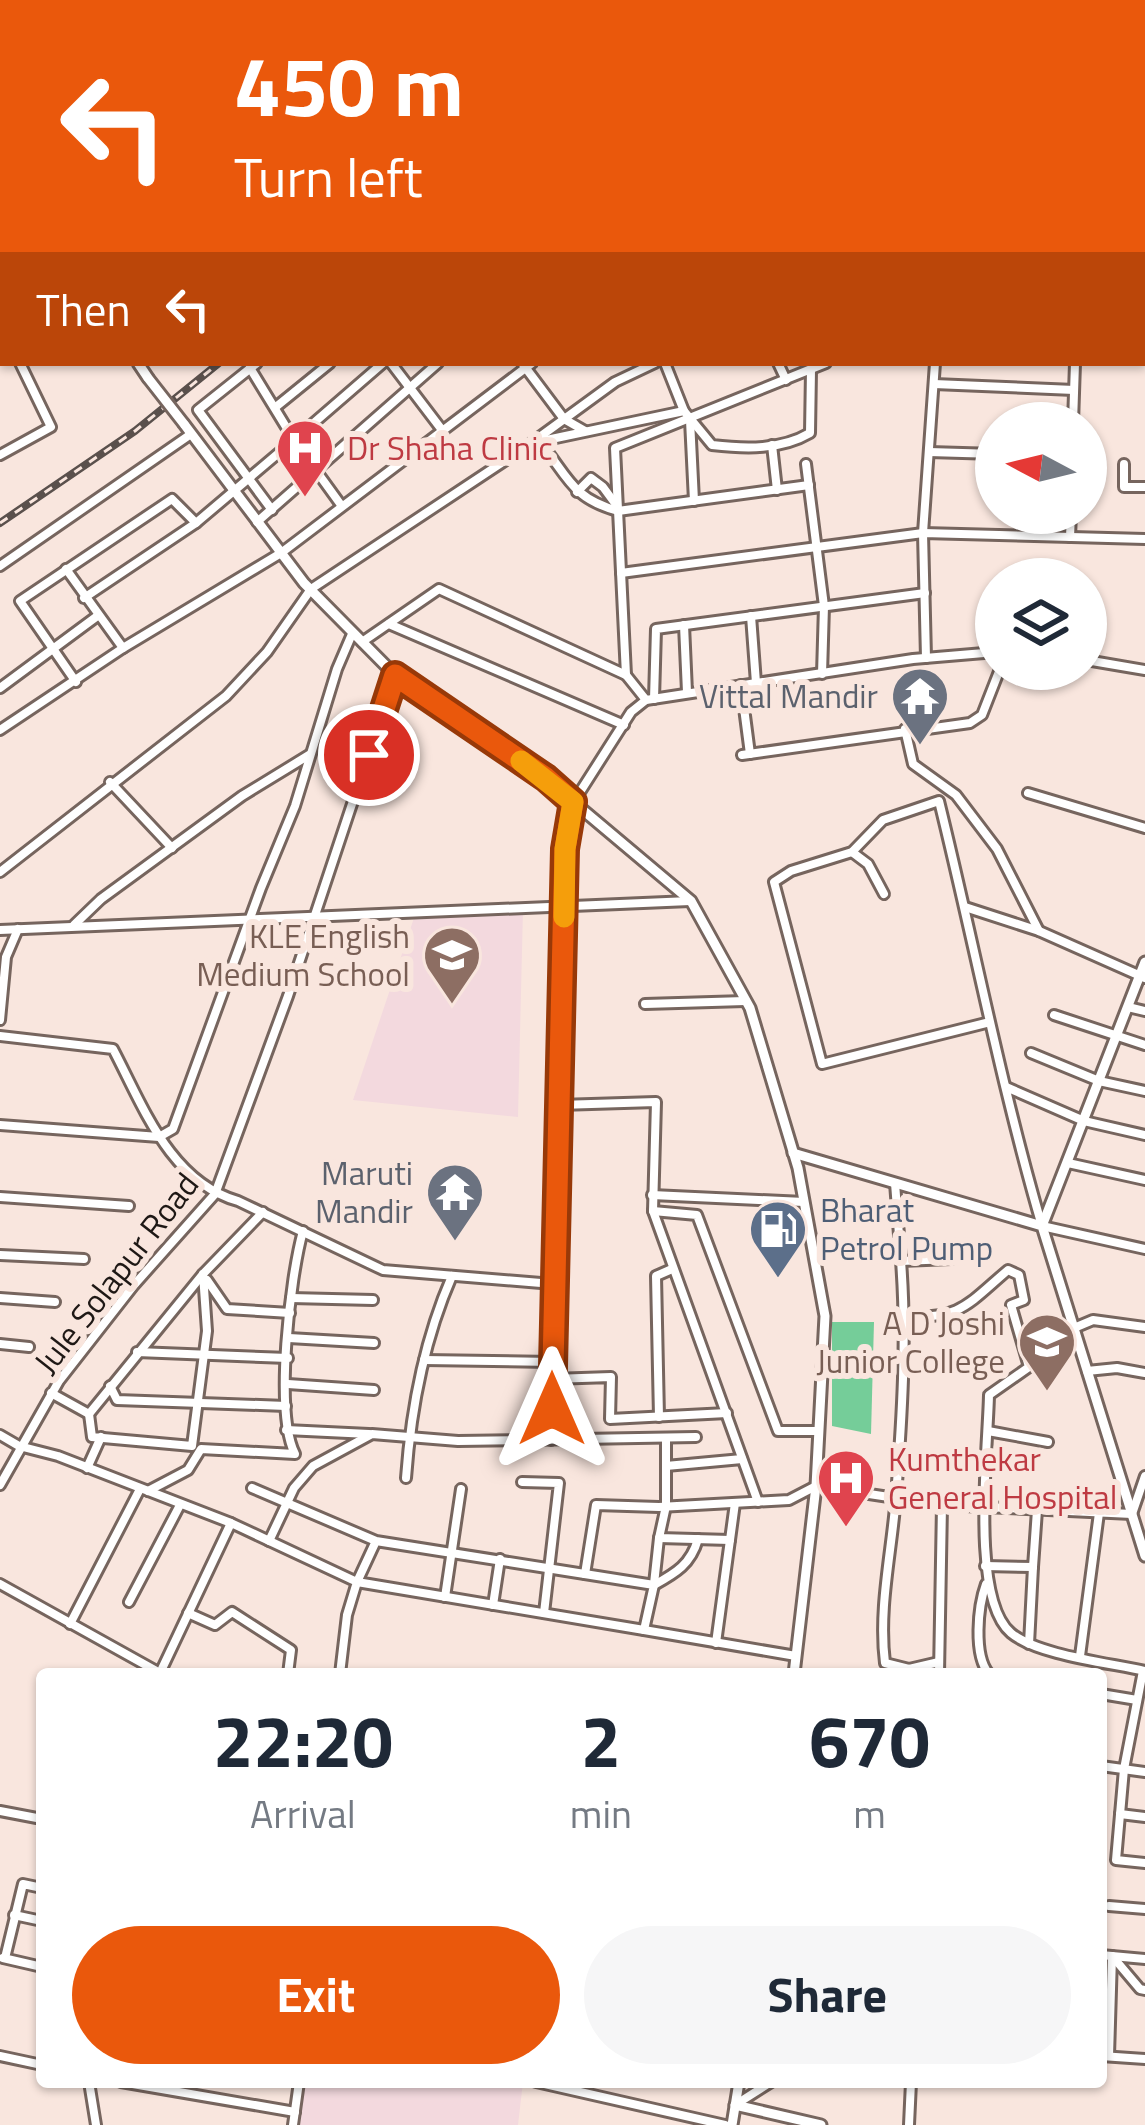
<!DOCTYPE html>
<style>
body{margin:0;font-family:"Titillium Web",sans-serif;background:#f6f6f7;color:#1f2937;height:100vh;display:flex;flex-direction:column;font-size:45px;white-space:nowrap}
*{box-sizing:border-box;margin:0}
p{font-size:39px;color:#747a83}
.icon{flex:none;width:66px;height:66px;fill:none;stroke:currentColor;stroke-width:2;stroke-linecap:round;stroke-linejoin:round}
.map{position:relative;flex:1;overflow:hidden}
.sheet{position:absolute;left:36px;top:1668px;width:1071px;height:420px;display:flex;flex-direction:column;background:#fff;border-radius:12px;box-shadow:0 3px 9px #0004}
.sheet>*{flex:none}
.hud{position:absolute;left:0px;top:0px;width:1146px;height:366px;box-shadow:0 3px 9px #0004;background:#ea580c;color:#fff;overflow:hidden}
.needle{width:78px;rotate:277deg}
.tools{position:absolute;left:975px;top:402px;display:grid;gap:24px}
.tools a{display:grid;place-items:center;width:132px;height:132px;border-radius:50%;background:#fff;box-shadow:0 3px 9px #0004;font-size:60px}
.pin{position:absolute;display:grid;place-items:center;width:102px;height:102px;color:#fff;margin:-51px;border:6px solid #fff;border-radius:50%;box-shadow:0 3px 12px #0007}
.me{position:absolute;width:132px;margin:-66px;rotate:0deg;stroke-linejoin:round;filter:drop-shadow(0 0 9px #0008)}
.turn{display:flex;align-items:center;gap:42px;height:252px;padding:0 36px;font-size:54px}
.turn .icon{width:156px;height:156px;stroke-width:2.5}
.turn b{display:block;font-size:84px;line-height:102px}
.then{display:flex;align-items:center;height:114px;padding:0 36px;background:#0003;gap:24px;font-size:45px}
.eta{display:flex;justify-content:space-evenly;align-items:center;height:204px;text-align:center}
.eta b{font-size:72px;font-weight:700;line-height:84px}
.cta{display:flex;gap:24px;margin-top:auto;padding:24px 36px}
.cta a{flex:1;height:138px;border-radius:72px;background:#ea580c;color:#fff;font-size:48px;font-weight:700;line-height:138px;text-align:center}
.cta a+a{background:#f6f6f7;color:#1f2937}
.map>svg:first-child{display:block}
.education{fill:#f3d9de}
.green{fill:#75cd99}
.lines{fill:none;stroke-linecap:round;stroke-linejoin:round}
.minor-casing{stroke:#76655e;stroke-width:14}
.tertiary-casing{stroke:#76655e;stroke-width:15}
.secondary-casing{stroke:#76655e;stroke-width:16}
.minor{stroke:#fff;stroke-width:8}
.tertiary{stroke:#fff;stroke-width:9}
.secondary{stroke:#fff;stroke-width:10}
.rail-casing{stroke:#5a504c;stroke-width:8}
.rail{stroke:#f9e6de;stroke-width:3;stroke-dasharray:9;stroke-linecap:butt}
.tertiary-bridge-casing{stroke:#76655e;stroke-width:15;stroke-linecap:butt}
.tertiary-bridge{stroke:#fff;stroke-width:9}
.route-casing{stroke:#983908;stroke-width:30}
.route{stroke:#ea580c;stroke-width:21}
.slow{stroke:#f59e0b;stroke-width:21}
.labels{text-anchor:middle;stroke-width:12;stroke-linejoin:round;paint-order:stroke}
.health-label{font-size:33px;fill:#be3a42;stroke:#f9e6de;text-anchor:start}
.worship-label{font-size:33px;fill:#5b616d;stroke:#f9e6de;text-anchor:end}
.education-label{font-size:33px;fill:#785e54;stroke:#f9e6de;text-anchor:end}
.service-label{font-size:33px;fill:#4e5e75;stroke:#f9e6de;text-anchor:start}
.street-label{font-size:33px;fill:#1e1815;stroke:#f9e6de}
</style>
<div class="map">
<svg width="1145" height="2125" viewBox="0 0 1145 2125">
<rect width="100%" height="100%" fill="#f9e6de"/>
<!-- education -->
<g class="education">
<path d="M523,909L518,1117L353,1100L416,912Z"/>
<path d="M299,2082H523L518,2125H294Z"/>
</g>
<!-- green -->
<path class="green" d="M832,1322H874L871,1434L832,1426Z"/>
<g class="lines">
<!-- minor casing -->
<g class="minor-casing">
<g id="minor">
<path d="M730,0V3"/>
<path d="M937,0L938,3"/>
<path d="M1019,0L1020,3"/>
<path d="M1114,0L1117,3"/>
<path d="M703,3L715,0"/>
<path d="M819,3L833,0"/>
<path d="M1029,3L1037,0"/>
<path d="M1143,25L1145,27"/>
<path d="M1143,86L1145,88"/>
<path d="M1143,161H1145"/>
<path d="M0,236L3,235"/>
<path d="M0,281L3,280"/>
<path d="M0,323L3,329"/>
<path d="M257,363L198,410L272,510"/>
<path d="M391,363L442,430"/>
<path d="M522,363L564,419L585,431"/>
<path d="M665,363L684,411"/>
<path d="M778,363L786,380"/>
<path d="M934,384L1074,390"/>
<path d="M277,406L330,363"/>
<path d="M690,420L694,501"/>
<path d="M1073,423L1075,363"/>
<path d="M537,442L684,411L712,445C746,449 781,450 810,433L811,370"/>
<path d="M540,442C568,476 571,498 618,511L809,485"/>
<path d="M772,445L777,490"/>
<path d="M929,452L996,454"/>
<path d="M0,455L51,427L20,363"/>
<path d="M806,464L824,606L822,674"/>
<path d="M1124,464V487H1145"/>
<path d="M577,492L591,478L603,487L617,506"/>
<path d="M341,505L294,440L383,363"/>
<path d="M257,522L438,363"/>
<path d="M1070,537L1071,513"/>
<path d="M0,566L191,434"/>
<path d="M66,569L123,648"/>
<path d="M621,573L923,533L1145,539"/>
<path d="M84,598L196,523L294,440L250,368"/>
<path d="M751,616L756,683"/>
<path d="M389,624L624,725"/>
<path d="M684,625L687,692"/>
<path d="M362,642L439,589L626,675L646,700"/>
<path d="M926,658L923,533L935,363"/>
<path d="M1086,660L1145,670"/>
<path d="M626,675L615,448L826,363"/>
<path d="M76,682L20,601L172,499L196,523"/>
<path d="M741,685L750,754"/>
<path d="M0,688L96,617"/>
<path d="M654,699L656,629L925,593"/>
<path d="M905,729L913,764L956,795L997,849L1039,931"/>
<path d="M0,730L123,648L281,553L532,363"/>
<path d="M742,755L970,723L982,715L1000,669"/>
<path d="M110,782L172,848"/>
<path d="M1028,793L1145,828"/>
<path d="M852,852L868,864L884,894"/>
<path d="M0,872L226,696L267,652L311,589L530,444L615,382L655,363"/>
<path d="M965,907L1039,931L1145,978"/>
<path d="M74,925L101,899L242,796L309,755"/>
<path d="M0,930L690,901"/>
<path d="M645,1004L745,1001"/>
<path d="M1128,1007L1145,1011"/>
<path d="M1054,1015L1145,1045"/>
<path d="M0,1020L6,957L18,929"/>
<path d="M990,1022L822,1064L774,882L791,871L852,852L883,820L939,801C974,943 1001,1086 1042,1226L1145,1249"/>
<path d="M0,1036L113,1049C143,1106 170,1182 238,1201L383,1270L553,1284"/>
<path d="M1031,1053L1099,1081L1145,1091"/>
<path d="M1006,1087L1084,1121L1145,1135"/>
<path d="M559,1105L656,1102L653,1211L758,1502"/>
<path d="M0,1125L159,1137L173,1129L261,888L295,806L337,669L352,634"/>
<path d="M1068,1163L1145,1180"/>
<path d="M895,1183L901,1261L951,1259"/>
<path d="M652,1195L804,1202"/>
<path d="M0,1197L129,1206"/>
<path d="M653,1211L697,1215L778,1431H819"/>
<path d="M0,1255L84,1259"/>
<path d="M901,1261C907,1339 902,1418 896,1496C892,1551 878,1608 885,1663L909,1669L939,1662"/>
<path d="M207,1280L227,1309L290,1313"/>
<path d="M0,1298L55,1302"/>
<path d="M291,1298L373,1300"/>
<path d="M905,1316C960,1320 968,1304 1008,1270L1019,1275L1024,1300L1011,1305L1029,1367L989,1395C988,1448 970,1599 1011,1633C1037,1655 1110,1663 1145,1671"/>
<path d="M1074,1328L1093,1320L1145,1327"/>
<path d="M289,1338L374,1343"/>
<path d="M0,1344L29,1347"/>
<path d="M137,1352L288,1358"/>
<path d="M424,1360L552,1362"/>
<path d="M1087,1371L1117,1368L1145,1373"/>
<path d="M552,1379L611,1377L610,1419L727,1413"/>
<path d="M288,1384L374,1390"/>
<path d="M110,1386L117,1400L286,1406"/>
<path d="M51,1393L89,1414L203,1274L263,1212"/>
<path d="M89,1414L92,1437L192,1446L207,1331L203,1274"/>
<path d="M659,1417L656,1276L672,1269"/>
<path d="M286,1430L369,1434"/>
<path d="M988,1431L1048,1442"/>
<path d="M0,1435L19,1446L58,1456L231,1523L357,1582L347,1615L340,1674"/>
<path d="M666,1439V1506L659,1538L730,1540"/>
<path d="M551,1440L565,849L573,803L631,712L646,700L913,659L996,652"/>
<path d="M666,1466L742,1459"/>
<path d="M87,1468L101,1437"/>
<path d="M406,1478C411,1408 424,1340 452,1276"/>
<path d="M522,1482L559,1483L544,1613"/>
<path d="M0,1485L59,1381L134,1285L215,1194L288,996L395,675"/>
<path d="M252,1488L376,1541L357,1582L644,1630L654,1585L376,1541"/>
<path d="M148,1491L188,1470L201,1449L295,1454C274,1412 290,1278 303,1231"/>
<path d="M269,1541L294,1488L313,1466L372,1434L458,1441L696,1437"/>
<path d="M985,1566L1033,1567L1037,1510"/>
<path d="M585,1574L596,1505L659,1507L789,1500L816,1486L942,1505"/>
<path d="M0,1584L160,1673L231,1523"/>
<path d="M654,1584L659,1538"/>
<path d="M986,1584C978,1606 973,1655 989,1674"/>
<path d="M654,1585C676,1573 691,1564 698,1539"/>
<path d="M445,1597L461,1489"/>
<path d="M129,1602L180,1505"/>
<path d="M493,1605L500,1559"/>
<path d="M188,1613L215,1625L232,1612L291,1650L288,1674"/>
<path d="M70,1624L140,1489"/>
<path d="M644,1630L796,1656"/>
<path d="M716,1643L735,1503"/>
<path d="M1029,1644L1033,1567"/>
<path d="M1080,1656L1099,1513"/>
<path d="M1143,1671L1124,1769L1116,1860L1145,1863"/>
<path d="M939,1674L942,1505L1132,1514L1145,1476"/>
<path d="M1101,1694L1137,1700"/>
<path d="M1101,1766L1145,1772"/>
<path d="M0,1811L42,1819"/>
<path d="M1120,1814L1145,1817"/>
<path d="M1109,1906L1145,1909"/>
<path d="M14,1915L42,1921"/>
<path d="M1101,1955L1145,1959"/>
<path d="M1113,1957L1140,1989L1145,1990"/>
<path d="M3,1958L42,1967"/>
<path d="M5,1958L23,1884L42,1888"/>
<path d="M0,2056L42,2065"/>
<path d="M1101,2056L1145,2059"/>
<path d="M1109,2056L1112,1956"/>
<path d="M89,2082L96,2125"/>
<path d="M121,2082L295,2112"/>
<path d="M536,2082L725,2125"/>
<path d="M735,2105L771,2082"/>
<path d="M293,2125L299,2082"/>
<path d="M909,2125L911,2082"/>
</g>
</g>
<!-- tertiary casing -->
<g class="tertiary-casing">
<g id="tertiary">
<path d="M0,166L3,170"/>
<path d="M138,363L148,378"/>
<path d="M184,424L304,583L395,675L546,779L691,901L750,1008L798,1168L825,1316L816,1486L794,1674"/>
<path d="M793,1153L1042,1226L1145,1556"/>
<path d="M1042,1226L1145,962"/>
<path d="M735,2105L821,2125"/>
<path d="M732,2125L739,2082"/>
</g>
</g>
<!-- secondary casing -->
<g class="secondary-casing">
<g id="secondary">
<path d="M114,3L118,0"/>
<path d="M129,3L133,0"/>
<path d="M0,86L3,84"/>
<path d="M0,95L3,93"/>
</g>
</g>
<!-- minor -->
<use href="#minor" class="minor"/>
<!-- tertiary -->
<use href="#tertiary" class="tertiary"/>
<!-- secondary -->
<use href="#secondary" class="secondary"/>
<!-- rail casing -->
<g class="rail-casing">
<g id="rail">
<path d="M661,3L665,0"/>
<path d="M0,523L135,431L219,363"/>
</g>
</g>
<!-- rail -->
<use href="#rail" class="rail"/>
<!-- tertiary-bridge casing -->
<g class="tertiary-bridge-casing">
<path id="tertiary-bridge" d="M148,378L184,424"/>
</g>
<!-- tertiary-bridge -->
<use href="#tertiary-bridge" class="tertiary-bridge"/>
</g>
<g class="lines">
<!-- route casing -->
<g class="route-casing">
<path id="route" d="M369,755L395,675L546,778L573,802L565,849L552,1409"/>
</g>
<!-- route -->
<use href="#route" class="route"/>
<!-- slow -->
<path class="slow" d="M521,761L573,802L565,849L564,917"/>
</g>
<!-- icons -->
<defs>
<g id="hospital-pin" transform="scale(3)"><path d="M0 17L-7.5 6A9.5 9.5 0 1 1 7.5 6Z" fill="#e0444e" stroke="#f9e6de"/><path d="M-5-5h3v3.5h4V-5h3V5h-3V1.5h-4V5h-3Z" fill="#fff"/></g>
<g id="temple-pin" transform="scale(3)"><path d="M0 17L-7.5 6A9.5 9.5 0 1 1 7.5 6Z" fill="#6b7280" stroke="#f9e6de"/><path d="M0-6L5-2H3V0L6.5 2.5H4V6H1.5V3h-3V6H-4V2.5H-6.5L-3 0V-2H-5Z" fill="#fff"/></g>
<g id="university-pin" transform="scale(3)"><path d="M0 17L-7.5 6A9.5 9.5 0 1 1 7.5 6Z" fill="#8d6e63" stroke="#f9e6de"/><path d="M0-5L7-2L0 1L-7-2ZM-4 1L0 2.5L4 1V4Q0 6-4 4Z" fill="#fff"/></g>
<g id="fuel-pin" transform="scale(3)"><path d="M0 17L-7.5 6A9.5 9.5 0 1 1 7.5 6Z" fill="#5c6f8a" stroke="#f9e6de"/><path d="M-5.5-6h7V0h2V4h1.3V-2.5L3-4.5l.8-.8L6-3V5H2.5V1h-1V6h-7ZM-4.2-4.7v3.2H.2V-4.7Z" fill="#fff"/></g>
</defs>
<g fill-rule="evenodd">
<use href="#hospital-pin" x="305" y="448"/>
<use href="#temple-pin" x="920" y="696"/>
<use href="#university-pin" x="452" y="955"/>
<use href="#temple-pin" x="455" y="1192"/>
<use href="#fuel-pin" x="778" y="1229"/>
<use href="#university-pin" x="1047" y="1342"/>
<use href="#hospital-pin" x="846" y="1478"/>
</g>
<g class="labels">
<!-- health labels -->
<g class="health-label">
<text x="347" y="460">Dr Shaha Clinic</text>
<text x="888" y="1471">Kumthekar<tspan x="888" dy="38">General Hospital</tspan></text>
</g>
<!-- worship labels -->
<g class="worship-label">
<text x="878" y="708">Vittal Mandir</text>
<text x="413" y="1185">Maruti<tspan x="413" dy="38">Mandir</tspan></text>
</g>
<!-- education labels -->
<g class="education-label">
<text x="410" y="948">KLE English<tspan x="410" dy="38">Medium School</tspan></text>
<text x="1005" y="1335">A D Joshi<tspan x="1005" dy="38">Junior College</tspan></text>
</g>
<!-- service labels -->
<g class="service-label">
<text x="820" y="1222">Bharat<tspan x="820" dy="38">Petrol Pump</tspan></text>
</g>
<!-- street labels -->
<g class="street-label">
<text transform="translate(116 1273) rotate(-52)" y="12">Jule Solapur Road</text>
</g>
</g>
</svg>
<div class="tools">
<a><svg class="needle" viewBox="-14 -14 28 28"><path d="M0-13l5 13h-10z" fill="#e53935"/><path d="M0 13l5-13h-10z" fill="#747a83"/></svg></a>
<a><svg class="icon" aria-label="layers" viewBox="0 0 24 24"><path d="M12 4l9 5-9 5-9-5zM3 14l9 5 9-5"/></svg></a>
</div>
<div class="pin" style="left:369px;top:755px;background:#d93025"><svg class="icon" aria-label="arrive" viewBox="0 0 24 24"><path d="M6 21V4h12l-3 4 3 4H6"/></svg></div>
<svg class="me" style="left:552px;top:1409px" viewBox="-20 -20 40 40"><path d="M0-17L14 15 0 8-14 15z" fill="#ea580c" stroke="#fff" stroke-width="4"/></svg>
<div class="hud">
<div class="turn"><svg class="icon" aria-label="left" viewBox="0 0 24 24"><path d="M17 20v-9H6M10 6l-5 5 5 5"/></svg><div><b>450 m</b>Turn left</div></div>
<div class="then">Then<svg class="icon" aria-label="left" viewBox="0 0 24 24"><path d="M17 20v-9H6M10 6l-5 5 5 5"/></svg></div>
</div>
<section class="sheet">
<div class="eta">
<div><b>22:20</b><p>Arrival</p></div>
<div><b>2</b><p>min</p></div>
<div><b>670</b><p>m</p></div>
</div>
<div class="cta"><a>Exit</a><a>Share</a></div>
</section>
</div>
